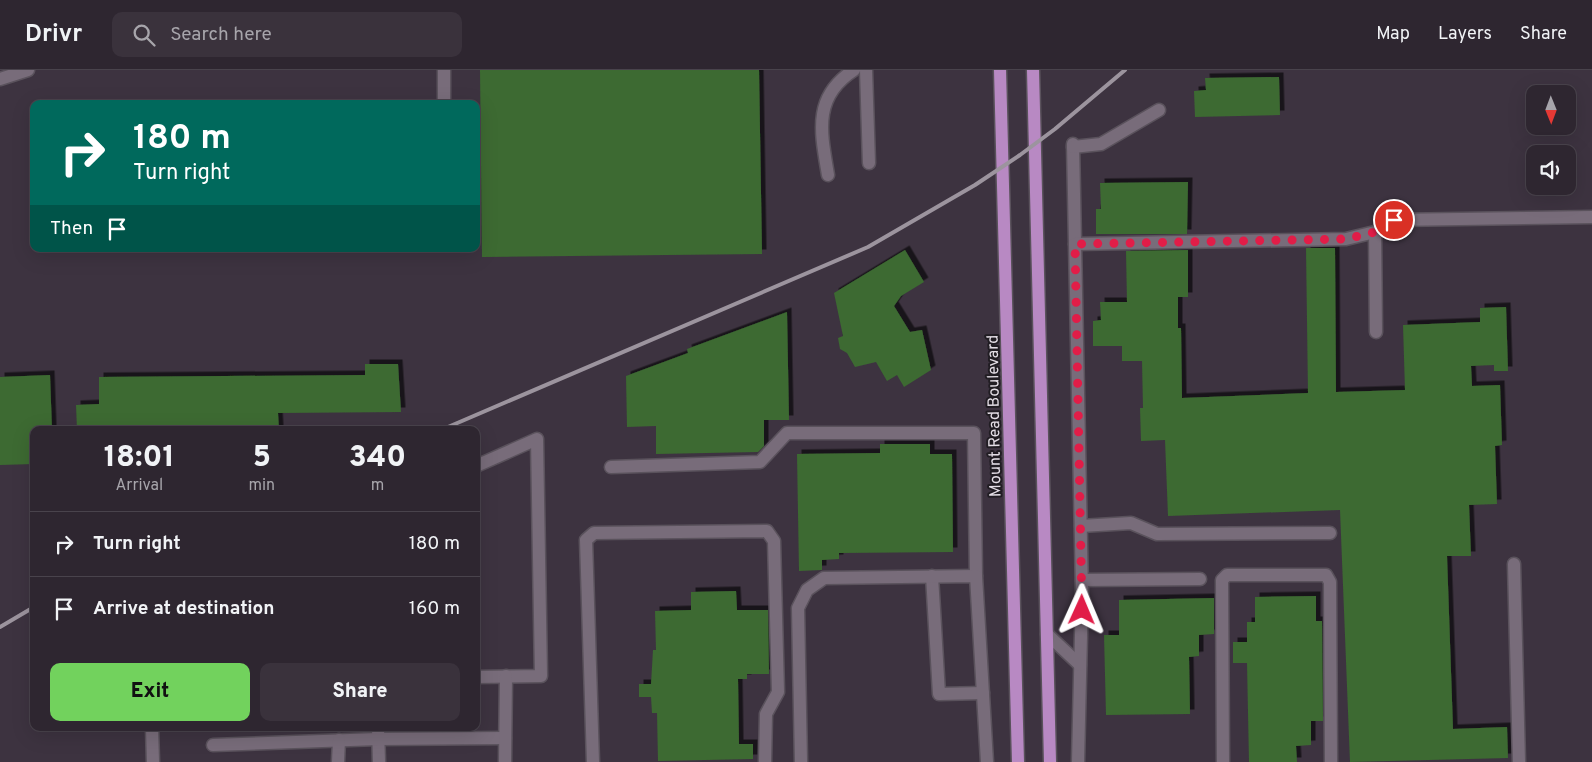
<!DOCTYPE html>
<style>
body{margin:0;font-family:Overpass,sans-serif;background:#3a323c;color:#f1f3f6;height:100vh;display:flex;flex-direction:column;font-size:19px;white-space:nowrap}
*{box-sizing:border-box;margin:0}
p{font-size:16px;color:#a7a5ab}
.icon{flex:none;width:28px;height:28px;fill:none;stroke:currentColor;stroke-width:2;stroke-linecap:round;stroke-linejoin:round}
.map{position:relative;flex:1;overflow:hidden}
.drawer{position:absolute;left:30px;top:356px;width:450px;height:305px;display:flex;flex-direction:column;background:#2e2630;border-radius:10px;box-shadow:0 5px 20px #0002,0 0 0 1px #49434c}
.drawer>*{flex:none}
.top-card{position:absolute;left:30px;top:30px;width:450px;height:152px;border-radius:10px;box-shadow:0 5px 20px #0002,0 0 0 1px #49434c;background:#00695c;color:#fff;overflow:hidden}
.needle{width:32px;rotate:179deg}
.buttons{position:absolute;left:1526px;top:15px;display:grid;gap:10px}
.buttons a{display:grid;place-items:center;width:50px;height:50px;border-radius:10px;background:#2e2630;box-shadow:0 5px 20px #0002,0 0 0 1px #49434c;font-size:25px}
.pin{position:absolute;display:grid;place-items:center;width:42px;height:42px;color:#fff;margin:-21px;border:2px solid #fff;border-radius:50%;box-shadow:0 1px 5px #0007}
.me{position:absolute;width:55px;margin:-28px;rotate:1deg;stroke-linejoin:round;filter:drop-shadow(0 0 4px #0008)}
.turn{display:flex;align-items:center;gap:18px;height:105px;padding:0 20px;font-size:22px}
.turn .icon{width:65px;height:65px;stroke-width:2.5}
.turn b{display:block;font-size:35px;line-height:42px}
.then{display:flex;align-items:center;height:48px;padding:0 20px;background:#0003;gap:10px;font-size:19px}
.eta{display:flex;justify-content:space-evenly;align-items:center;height:85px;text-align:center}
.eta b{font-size:30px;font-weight:800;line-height:35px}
.button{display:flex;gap:10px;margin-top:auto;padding:10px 20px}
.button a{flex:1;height:58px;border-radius:10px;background:#72d25d;color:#111;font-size:20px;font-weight:800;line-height:58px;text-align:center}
.button a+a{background:#3a323c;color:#f1f3f6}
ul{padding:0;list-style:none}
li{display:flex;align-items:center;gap:15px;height:65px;padding:0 20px;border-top:1px solid #49434c}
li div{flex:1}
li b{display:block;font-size:19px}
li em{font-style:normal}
header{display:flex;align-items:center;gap:30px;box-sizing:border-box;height:70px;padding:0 25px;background:#2e2630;border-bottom:1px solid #49434c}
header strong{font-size:24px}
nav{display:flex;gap:28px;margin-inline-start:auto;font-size:18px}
.search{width:350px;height:45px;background:#3a323c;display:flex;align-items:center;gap:12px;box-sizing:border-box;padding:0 18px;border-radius:10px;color:#a7a5ab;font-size:19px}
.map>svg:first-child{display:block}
.building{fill:#3c6a31;filter:url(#shadow)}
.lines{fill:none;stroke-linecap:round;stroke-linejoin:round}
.minor-casing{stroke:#5a525c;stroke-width:15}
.major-casing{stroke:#5a525c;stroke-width:15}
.minor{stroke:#786c7a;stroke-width:12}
.major{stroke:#b889c3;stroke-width:12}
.rail{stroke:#9c949e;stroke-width:4}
.route{stroke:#e11d48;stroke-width:9;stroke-dasharray:0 16.2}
.labels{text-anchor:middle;stroke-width:4;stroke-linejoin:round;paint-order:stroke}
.street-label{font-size:16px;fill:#e4dee6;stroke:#211d23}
</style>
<header>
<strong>Drivr</strong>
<div class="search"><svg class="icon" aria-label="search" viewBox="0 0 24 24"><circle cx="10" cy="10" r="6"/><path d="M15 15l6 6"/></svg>Search here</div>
<nav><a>Map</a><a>Layers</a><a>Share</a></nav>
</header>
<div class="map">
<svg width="1592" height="692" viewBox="0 0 1592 692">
<defs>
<filter id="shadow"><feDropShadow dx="4.5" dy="-4.5" stdDeviation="0" flood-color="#0009"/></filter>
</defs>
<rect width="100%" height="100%" fill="#3d3340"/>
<!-- building -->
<g class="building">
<path d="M480,0H759L762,184L482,187Z"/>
<path d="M1279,7L1280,45L1195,47L1194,21L1206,20L1205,8Z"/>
<path d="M1188,112L1187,164H1096V139H1101L1100,113Z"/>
<path d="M1306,178H1335L1336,322L1405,320L1403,255L1480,252V238L1506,237L1508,301H1494V295L1471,296L1472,316L1500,315L1502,375L1495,376L1497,434L1469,435L1471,486H1447L1453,659L1507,657L1508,688L1350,692L1340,440L1168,446L1165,370L1141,371L1140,338H1143L1142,291H1122V276H1093V251L1101,250L1100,232H1127L1126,181L1188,180V227H1178V258H1181L1182,328L1308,323Z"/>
<path d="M905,180L924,212L901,226L894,236L910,262L922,260L931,300L904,317L897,305L887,311L876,292L855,297L847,283L840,279L838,268L843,266L834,223Z"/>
<path d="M787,242L789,350H764V376L758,382L656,384V356L627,357L626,306L688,283L687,279Z"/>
<path d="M365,294H398L401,342L278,343L279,360H77L76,335L99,334V307L365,305Z"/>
<path d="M50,305L52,360H34V394L0,395V307Z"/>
<path d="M880,374H930V384H952L953,482L839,483V489L822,490V500L799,501L797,384L880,383Z"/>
<path d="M736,521L737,540H768L769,604H747V609H738L739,674H753V689L658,691L657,643H652L651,627H639V614H651L653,580H656L655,541L691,540V522Z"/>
<path d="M1316,526V551H1322L1323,651H1311V675L1296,676L1297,692H1249L1247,593H1233V572H1247V552H1255V527Z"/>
<path d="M1214,528V564L1199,565V586L1189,587L1190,644L1106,645L1104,565H1119V530Z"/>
</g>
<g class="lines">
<!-- minor casing -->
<g class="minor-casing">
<g id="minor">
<path d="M444,0V34"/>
<path d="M866,0L869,93"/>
<path d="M0,9L28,0"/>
<path d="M1073,74L1082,522L1078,692"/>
<path d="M1073,77L1101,74L1159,40"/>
<path d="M828,105C821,63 812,27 854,0"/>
<path d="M1075,174L1346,169L1375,162"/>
<path d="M1376,262L1375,162L1394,150L1592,147"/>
<path d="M476,396L537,369L541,606L476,607"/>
<path d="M611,397L760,392L787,363H974L976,506"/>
<path d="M1081,456L1131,453L1157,464L1330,463"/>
<path d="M1514,494L1519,692"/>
<path d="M932,506L939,624L983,623"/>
<path d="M1082,510L1200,509"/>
<path d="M1047,564L1080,595"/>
<path d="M152,658L153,692"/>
<path d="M378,658L379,692"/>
<path d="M213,675L378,669L505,668"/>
<path d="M338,692L339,670"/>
<path d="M505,692L506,606"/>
<path d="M593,692L586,470L594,463L767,461L774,471L778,622L766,644L765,692"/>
<path d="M801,692L798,538L807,520L824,508L976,506L987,692"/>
<path d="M1223,692L1222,510L1227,505H1326L1330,512L1331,692"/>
</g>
</g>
<!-- major casing -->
<g class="major-casing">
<g id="major">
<path d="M1000,0L1018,692"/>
<path d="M1033,0L1050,692"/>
</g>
</g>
<!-- minor -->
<use href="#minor" class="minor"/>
<!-- major -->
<use href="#major" class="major"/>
<!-- rail -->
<g class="rail">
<path d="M441,360L868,177L975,115L1020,85L1055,59L1125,0"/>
<path d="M0,557L34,537"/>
</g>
</g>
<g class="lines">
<!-- route -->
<path class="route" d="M1082,540L1075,174L1346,169L1375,162L1394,150"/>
</g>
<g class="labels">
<!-- street labels -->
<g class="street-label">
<text transform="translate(993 346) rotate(-91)" y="6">Mount Read Boulevard</text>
</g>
</g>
</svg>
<div class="buttons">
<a><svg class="needle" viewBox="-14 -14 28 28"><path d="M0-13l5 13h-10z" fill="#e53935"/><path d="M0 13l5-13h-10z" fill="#a7a5ab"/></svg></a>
<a><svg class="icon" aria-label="sound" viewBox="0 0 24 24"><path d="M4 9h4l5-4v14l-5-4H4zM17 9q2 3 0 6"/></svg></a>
</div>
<div class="pin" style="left:1394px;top:150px;background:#d93025"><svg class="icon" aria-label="arrive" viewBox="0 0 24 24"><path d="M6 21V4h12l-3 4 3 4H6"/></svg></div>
<svg class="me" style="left:1082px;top:540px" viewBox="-20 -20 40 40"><path d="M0-17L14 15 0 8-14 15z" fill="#e11d48" stroke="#fff" stroke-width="4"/></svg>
<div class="top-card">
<div class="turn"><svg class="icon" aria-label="right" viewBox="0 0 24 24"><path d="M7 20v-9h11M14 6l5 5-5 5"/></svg><div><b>180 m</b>Turn right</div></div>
<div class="then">Then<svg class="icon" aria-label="arrive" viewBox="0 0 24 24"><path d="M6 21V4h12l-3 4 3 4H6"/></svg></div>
</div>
<section class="drawer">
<div class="eta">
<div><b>18:01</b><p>Arrival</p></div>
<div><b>5</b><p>min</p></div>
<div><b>340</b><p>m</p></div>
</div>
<ul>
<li><svg class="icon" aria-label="right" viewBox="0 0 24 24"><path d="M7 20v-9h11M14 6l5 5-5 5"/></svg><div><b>Turn right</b></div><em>180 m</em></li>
<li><svg class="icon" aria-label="arrive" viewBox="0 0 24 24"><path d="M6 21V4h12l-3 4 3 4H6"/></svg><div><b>Arrive at destination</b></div><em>160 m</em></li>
</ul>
<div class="button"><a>Exit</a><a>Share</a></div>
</section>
</div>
